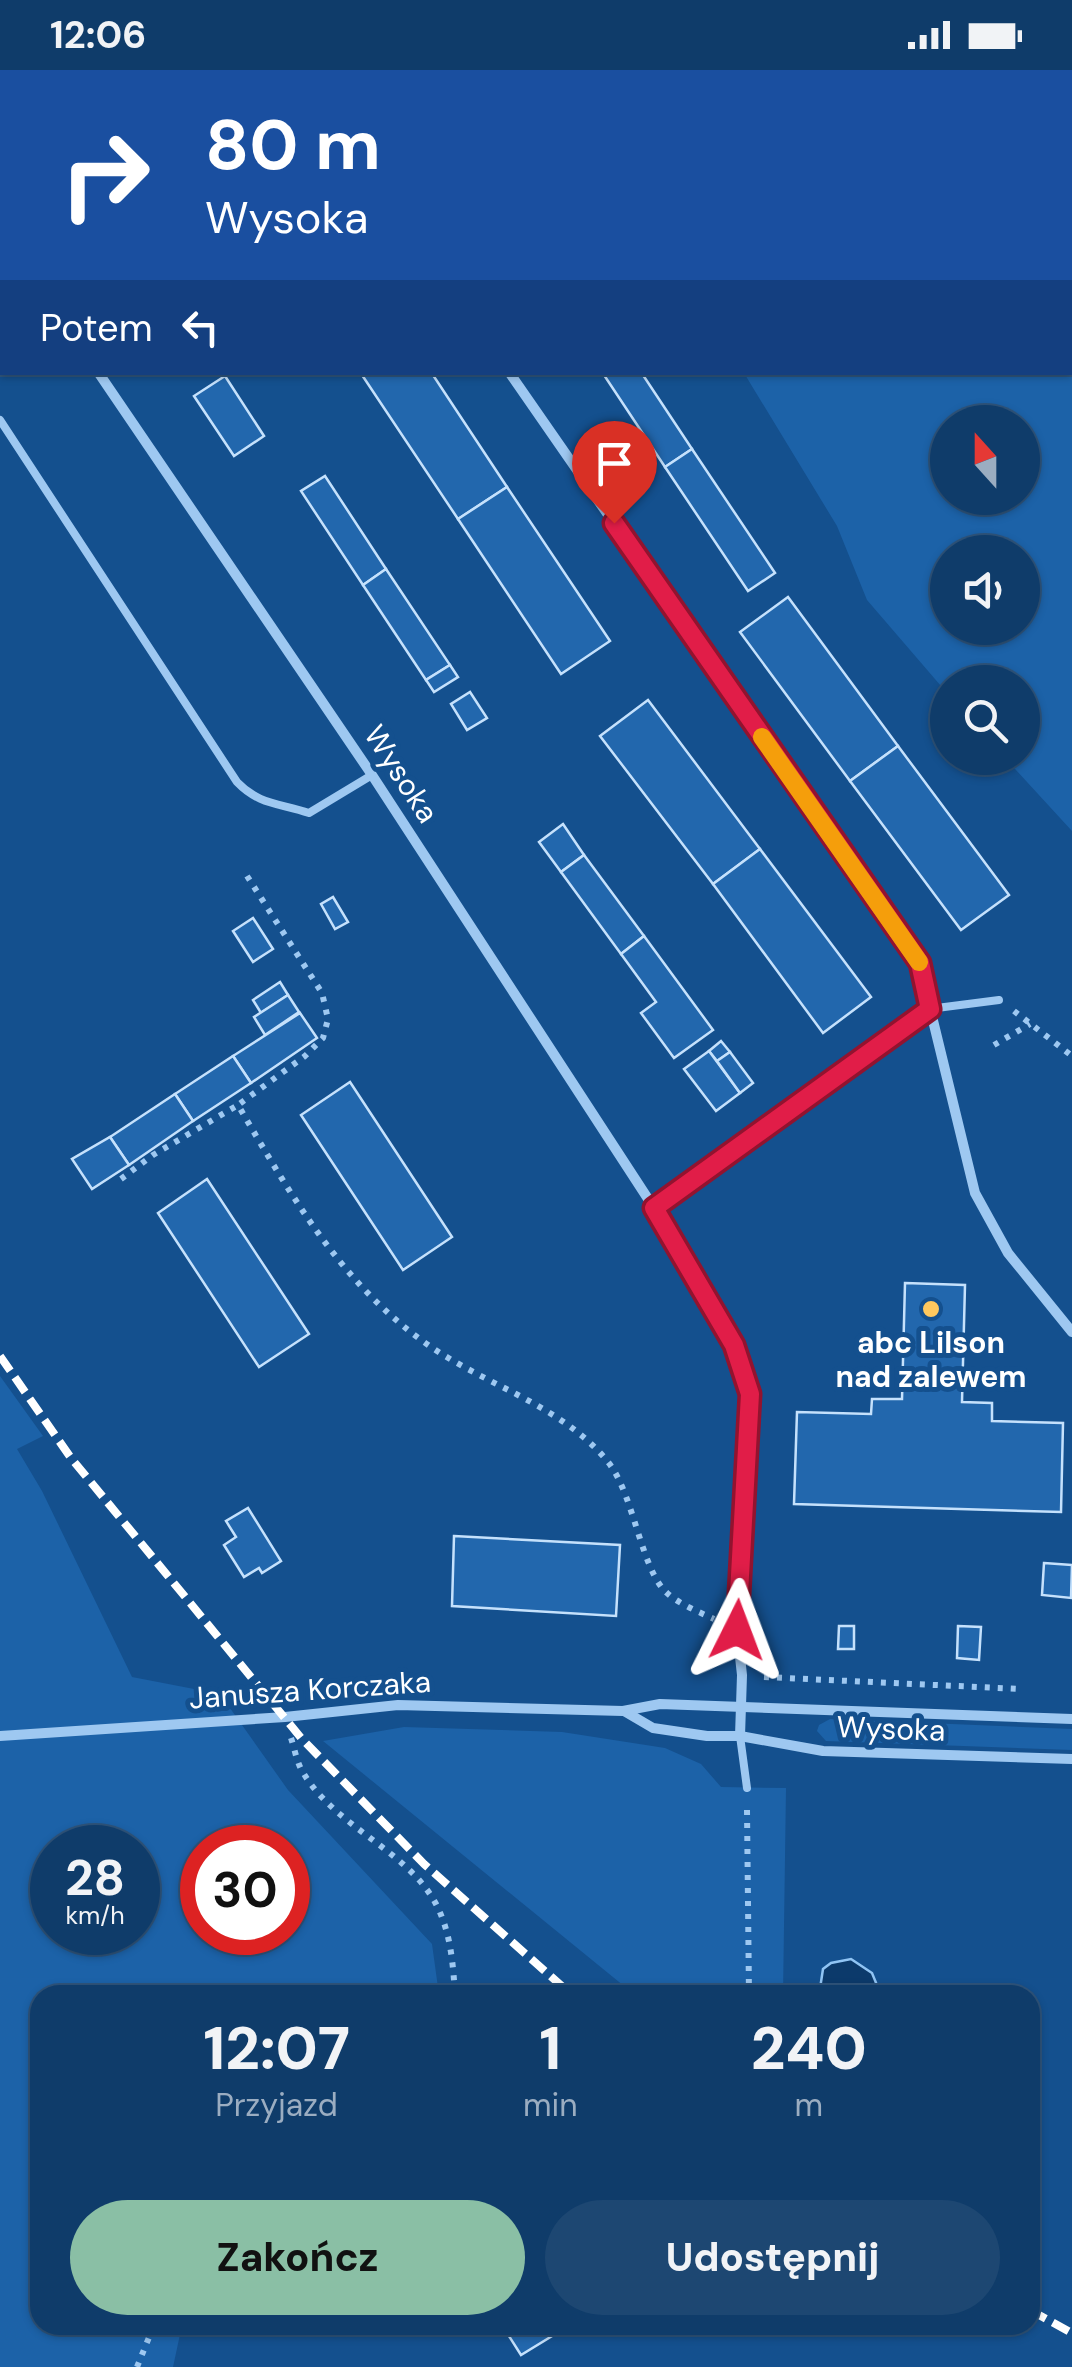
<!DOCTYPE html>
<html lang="pl">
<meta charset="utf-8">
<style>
body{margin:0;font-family:"DM Sans",sans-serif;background:#1d4772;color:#f1f3f6;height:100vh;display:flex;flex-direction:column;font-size:38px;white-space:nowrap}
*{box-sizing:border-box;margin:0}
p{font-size:32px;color:#9badc1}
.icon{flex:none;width:55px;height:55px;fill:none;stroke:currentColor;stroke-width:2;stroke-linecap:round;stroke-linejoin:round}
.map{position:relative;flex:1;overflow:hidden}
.drawer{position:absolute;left:30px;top:1915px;width:1010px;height:350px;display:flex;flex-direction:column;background:#0f3c6a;border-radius:30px;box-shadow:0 2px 8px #0004,0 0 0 2px #2f567e}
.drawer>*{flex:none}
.hud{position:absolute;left:0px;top:0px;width:1072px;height:305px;box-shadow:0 2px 8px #0004,0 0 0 2px #2f567e;background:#1a4fa0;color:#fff;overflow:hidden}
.needle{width:65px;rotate:339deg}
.buttons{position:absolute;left:930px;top:335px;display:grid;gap:20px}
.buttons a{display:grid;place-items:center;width:110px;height:110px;border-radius:50%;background:#0f3c6a;box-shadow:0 2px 8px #0004,0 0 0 2px #2f567e;font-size:50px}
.speed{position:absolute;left:30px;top:1755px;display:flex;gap:20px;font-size:50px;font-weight:700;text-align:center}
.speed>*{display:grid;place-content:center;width:130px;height:130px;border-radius:50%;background:#0f3c6a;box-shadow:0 2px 8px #0004,0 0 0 2px #2f567e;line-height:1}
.speed small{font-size:25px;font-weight:400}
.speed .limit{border:15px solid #d22;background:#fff;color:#111}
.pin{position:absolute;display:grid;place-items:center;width:85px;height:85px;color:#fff;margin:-102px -42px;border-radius:50% 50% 50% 0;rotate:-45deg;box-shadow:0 0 10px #0007}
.pin .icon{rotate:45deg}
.me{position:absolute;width:110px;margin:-55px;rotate:3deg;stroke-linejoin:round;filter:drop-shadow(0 0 8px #0008)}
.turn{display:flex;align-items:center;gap:35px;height:210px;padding:0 40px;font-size:45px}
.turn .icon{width:130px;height:130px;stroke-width:2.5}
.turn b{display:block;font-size:70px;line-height:85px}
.then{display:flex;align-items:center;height:95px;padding:0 40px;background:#0003;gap:20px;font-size:38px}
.eta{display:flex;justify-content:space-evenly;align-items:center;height:170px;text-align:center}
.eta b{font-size:60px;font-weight:800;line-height:70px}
.button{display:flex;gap:20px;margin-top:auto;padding:20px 40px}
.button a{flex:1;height:115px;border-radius:60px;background:#8abfa5;color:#111;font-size:40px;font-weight:800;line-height:115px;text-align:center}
.button a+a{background:#1d4772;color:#f1f3f6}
.status{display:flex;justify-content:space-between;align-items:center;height:70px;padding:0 50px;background:#0f3c6a;direction:ltr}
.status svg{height:28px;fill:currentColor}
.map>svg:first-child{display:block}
.green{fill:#1c62a8;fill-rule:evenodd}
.water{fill:#0c3a6b;stroke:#90c4f4;stroke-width:2.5}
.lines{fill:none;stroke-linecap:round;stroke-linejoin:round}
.stream{stroke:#90c4f4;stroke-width:11}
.building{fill:#2267ad;stroke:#c5e1fc;stroke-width:2.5}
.path{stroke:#9ec8f1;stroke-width:6;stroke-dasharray:5 8;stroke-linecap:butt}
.service{stroke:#9ec8f1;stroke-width:8}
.minor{stroke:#9ec8f1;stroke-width:10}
.rail{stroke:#fff;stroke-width:8;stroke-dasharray:18 8;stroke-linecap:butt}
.route-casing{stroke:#92132f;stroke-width:25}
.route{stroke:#e11d48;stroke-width:18}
.slow{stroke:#f59e0b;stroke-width:18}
.poi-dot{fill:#ffc85e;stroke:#14508e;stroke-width:4}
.labels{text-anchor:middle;stroke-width:10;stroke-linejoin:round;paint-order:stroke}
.street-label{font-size:30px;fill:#fff;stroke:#14508e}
.poi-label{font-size:30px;font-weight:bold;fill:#fff;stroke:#14508e}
</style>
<div class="status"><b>12:06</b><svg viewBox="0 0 49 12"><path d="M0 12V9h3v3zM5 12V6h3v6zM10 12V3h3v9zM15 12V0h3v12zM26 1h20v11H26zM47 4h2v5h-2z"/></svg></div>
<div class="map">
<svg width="1072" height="2297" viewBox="0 0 1072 2297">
<rect width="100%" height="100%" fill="#14508e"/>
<!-- green -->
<g class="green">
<path d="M563,0H1007L1008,2H565Z"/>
<path d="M1070,68L1072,69V761L1005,688H1022V612H948L947,623L867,530L837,456L744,303L1070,302ZM1022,352V428H948V352ZM1022,482V558H948V482Z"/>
<path d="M0,1306L43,1366L17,1379L42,1421L132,1607L220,1624L288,1720L432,1874L439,1925H40V2255H182L173,2297H0ZM52,1778H138V1862H52ZM202,1778H288V1862H202Z"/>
<path d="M830,1649L1072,1659V1680L826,1671L817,1661L819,1655Z"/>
<path d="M404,1657L562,1662L665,1678L701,1694L721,1717L786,1718L783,1925H635L323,1671Z"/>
</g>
<!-- water -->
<path class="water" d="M851,1889L872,1903L881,1925H819L823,1899L831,1893Z"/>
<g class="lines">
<!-- stream -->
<g class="stream">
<path d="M1055,0L1057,2"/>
<path d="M1070,19L1072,21"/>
</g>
</g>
<!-- building -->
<g class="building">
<path d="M158,0H230L231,2H160Z"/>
<path d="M366,0H437L438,2H367Z"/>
<path d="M360,302H431L507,417L458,449Z"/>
<path d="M602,302H641L692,379L665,397Z"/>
<path d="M225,306L264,366L234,386L194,326Z"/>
<path d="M692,379L775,503L748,521L665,397Z"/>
<path d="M325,406L386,499L363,515L301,421Z"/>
<path d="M507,417L610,571L561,604L458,449Z"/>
<path d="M386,499L450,595L426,610L363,515Z"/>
<path d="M788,527L898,676L850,711L740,562Z"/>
<path d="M450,595L458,607L434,622L426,610Z"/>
<path d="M470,622L487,648L467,660L451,634Z"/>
<path d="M648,630L760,779L713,814L600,666Z"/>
<path d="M898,676L1009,825L961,860L850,711Z"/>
<path d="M563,754L584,785L561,802L539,772Z"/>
<path d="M760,779L871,927L823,963L713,814Z"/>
<path d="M584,785L644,866L621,884L561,802Z"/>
<path d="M333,827L348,852L335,859L321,834Z"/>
<path d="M253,848L273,879L253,892L233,861Z"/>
<path d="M644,866L713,960L674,988L641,943L656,932L621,884Z"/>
<path d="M280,912L288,925L261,943L253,930Z"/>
<path d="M288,925L299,942L265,965L254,947Z"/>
<path d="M300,943L317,968L251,1013L233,986Z"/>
<path d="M721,971L730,982L717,991L709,981Z"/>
<path d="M709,981L740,1023L716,1041L684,999Z"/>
<path d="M730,982L753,1013L740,1023L717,991Z"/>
<path d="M233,986L251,1013L193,1051L175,1024Z"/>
<path d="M350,1012L452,1167L403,1200L301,1045Z"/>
<path d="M175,1024L193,1051L129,1095L110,1067Z"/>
<path d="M110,1067L129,1095L92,1119L72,1089Z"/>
<path d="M207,1109L309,1264L259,1297L158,1143Z"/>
<path d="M905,1213L965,1215L962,1332L992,1333V1351L1063,1353L1061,1442L794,1434L797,1342L871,1344L872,1329H902Z"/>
<path d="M248,1438L281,1491L262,1503L259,1498L244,1507L224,1475L236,1467L226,1451Z"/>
<path d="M454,1466L620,1475L616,1546L452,1536Z"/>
<path d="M1044,1493L1072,1495L1071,1528L1042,1525Z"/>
<path d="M839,1556H854V1579H838Z"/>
<path d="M958,1556L981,1557L979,1590L957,1588Z"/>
<path d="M502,2255H570L521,2285Z"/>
</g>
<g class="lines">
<!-- path -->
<g class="path">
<path d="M247,806L322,923L328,949L323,968L305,986L238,1035C289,1122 340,1212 424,1272C483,1315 561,1334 608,1392C634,1424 641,1500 667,1523C679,1534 699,1542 714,1549"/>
<path d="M1014,941L1072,986"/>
<path d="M994,975L1030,954"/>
<path d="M121,1109L153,1085L238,1035"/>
<path d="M764,1607L1021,1619"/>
<path d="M291,1668C295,1680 297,1694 304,1704C336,1757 408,1781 436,1834C451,1863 453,1894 455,1925"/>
<path d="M747,1740L749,1925"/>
<path d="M137,2297L154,2255"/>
</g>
<!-- service -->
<g class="service">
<path d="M0,350L237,712C259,735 279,733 309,743L372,705"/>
<path d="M929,939L999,930"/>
<path d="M740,1666L747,1718"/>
</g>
<!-- minor -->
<g class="minor">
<path d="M303,0L305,2"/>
<path d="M0,159L2,162"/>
<path d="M98,302L372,705L654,1138L734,1275L750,1324L737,1560L742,1605L740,1666"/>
<path d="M509,302L919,893L975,1123L1008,1183L1072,1262"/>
<path d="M654,1138L929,939"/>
<path d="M624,1641L653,1658L707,1666H740L823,1681L1072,1689"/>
<path d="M0,1666L285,1647L398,1635L623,1641L660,1634L1072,1649"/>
</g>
<!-- rail -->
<g class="rail">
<path d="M0,1286L71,1388L302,1669L424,1794L572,1925"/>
<path d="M1030,2240L1072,2263"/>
</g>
</g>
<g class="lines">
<!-- route casing -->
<g class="route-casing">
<path id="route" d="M614,453L920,893L930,939L654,1138L734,1275L750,1324L737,1560"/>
</g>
<!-- route -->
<use href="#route" class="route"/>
<!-- slow -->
<path class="slow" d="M762,667L919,892"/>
</g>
<!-- markers -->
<circle class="poi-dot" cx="931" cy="1239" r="10"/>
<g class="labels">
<!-- street labels -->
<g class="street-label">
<text transform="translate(401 704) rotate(57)" y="10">Wysoka</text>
<text transform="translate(310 1620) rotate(-4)" y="10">Janusza Korczaka</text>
<text transform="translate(891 1659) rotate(2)" y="10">Wysoka</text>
</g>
<!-- poi labels -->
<g class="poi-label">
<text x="931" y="1283">abc Lilson<tspan x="931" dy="34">nad zalewem</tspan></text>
</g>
</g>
</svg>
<div class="buttons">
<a><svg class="needle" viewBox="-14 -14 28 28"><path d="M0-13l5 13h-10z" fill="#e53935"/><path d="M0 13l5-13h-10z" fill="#9badc1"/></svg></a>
<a><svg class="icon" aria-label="sound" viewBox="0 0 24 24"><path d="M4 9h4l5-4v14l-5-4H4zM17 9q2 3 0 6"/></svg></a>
<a><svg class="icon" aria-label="search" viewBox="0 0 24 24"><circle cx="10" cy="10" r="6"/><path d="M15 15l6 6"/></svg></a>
</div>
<div class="speed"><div>28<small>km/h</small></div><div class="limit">30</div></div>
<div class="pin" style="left:614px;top:453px;background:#d93025"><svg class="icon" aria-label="arrive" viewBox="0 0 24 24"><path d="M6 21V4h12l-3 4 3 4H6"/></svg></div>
<svg class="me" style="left:737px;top:1560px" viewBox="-20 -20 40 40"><path d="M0-17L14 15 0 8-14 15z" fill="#e11d48" stroke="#fff" stroke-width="4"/></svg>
<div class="hud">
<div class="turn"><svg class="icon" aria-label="right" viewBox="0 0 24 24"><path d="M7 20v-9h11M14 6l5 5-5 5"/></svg><div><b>80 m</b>Wysoka</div></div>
<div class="then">Potem<svg class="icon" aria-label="left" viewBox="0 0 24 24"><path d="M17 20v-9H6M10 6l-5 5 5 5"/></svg></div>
</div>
<section class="drawer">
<div class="eta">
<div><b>12:07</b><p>Przyjazd</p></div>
<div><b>1</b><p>min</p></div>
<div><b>240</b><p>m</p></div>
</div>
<div class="button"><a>Zakończ</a><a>Udostępnij</a></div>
</section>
</div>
